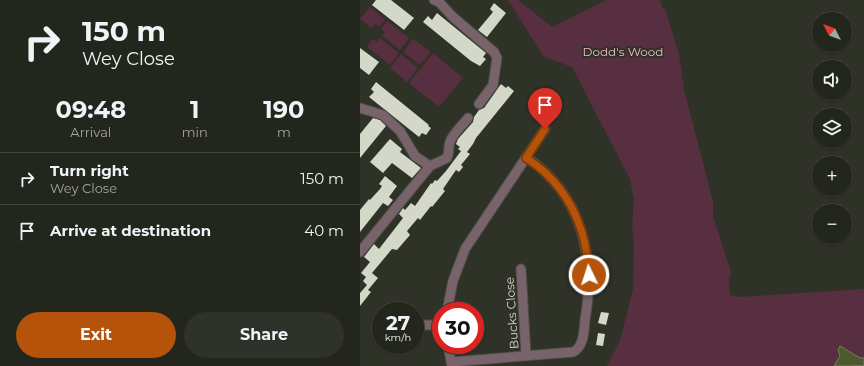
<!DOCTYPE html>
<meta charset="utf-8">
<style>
body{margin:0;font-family:Montserrat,sans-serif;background:#2f322a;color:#f1f3f6;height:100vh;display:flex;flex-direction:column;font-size:15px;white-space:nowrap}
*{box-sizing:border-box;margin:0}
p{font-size:13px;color:#a3a5a4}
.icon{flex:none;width:22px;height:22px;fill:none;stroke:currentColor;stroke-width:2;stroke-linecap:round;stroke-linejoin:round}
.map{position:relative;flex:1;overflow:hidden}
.drawer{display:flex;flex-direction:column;background:#23261d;width:360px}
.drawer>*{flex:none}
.hud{background:#23261d;color:#f1f3f6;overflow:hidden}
.needle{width:26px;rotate:312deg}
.controls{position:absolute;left:452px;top:12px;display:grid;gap:8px}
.controls a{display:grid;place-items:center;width:40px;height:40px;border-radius:50%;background:#23261d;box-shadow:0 1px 3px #0004,0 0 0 1px #40433b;font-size:20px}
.speed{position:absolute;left:12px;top:302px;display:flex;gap:8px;font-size:20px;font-weight:700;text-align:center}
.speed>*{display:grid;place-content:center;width:52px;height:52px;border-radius:50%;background:#23261d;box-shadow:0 1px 3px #0004,0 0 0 1px #40433b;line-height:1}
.speed small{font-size:10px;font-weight:400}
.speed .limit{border:6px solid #d22;background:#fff;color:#111}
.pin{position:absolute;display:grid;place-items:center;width:34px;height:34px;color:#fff;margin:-41px -17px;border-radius:50% 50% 50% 0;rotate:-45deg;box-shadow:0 0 4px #0007}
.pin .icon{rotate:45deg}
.me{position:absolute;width:44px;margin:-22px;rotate:356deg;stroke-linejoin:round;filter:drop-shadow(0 0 3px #0008)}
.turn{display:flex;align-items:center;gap:14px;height:84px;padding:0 16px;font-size:18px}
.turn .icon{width:52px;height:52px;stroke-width:2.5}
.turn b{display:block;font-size:28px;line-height:34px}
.eta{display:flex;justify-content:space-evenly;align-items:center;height:68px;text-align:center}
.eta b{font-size:24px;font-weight:700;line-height:28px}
.primary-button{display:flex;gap:8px;margin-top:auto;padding:8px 16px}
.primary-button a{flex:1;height:46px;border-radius:24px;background:#b45309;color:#fff;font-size:16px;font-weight:700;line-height:46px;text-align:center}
.primary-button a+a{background:#2f322a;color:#f1f3f6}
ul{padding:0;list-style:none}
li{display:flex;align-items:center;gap:12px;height:52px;padding:0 16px;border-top:1px solid #40433b}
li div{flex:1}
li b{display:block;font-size:15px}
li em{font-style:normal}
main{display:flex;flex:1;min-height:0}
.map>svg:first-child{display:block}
.green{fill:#582f40}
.water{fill:#4c592c;stroke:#747e5d}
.building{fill:#d3d8c9}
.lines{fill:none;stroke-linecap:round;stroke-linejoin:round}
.minor-casing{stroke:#4d4f45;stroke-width:11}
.minor{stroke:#79636b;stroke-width:9}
.route-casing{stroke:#753606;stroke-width:10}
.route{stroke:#b45309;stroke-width:7}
.labels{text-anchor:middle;stroke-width:4;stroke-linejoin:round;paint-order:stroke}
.park-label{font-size:12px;fill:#f7b8d0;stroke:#2f3227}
.street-label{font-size:12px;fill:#d3d5ce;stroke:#2f3227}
</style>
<main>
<section class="drawer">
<div class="hud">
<div class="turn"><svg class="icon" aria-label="right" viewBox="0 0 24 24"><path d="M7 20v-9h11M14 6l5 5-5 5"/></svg><div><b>150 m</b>Wey Close</div></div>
</div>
<div class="eta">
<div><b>09:48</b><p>Arrival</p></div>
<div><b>1</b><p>min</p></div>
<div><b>190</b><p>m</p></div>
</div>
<ul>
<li><svg class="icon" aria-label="right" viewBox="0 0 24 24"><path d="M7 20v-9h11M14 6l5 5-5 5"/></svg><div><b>Turn right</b><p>Wey Close</p></div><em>150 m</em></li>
<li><svg class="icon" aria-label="arrive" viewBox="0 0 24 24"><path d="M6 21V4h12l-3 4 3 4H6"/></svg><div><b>Arrive at destination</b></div><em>40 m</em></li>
</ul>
<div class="primary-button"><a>Exit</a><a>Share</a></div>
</section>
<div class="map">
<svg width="504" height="366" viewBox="0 0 504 366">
<rect width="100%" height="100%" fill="#2f3227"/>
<!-- green -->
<g class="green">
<path d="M148,0H158L192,27L246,0H300L302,8L306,11L319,55L324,89L353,202V216L371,272L369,282L370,295L379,297L504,289V366H247L260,341L273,289L274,242L272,226L274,199L270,179L212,67L183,56Z"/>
<path d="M10,7L25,19L19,27L15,24L12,28L0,19Z"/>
<path d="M27,21L49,38L40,50L22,36L25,32L21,29Z"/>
<path d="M20,38L39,53L30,65L7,47L13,39L17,42Z"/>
<path d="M53,39L71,52L60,65L43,52Z"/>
<path d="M73,53L103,78L79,107L49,83Z"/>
<path d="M41,54L58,68L47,82L30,68Z"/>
</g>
<!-- water -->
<path class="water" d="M480,346L500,358H504V366L493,365V366H474L480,356L478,350Z"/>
<!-- building -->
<g class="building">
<path d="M16,0H31L54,18L44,30L12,5Z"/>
<path d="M134,3L146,13L127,37L118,30L133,12L130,9Z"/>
<path d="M77,13L126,53L123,57L126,59L120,66L111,61L63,22L68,16L72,20Z"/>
<path d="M0,48L19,62L9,75L0,68Z"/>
<path d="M16,82L69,125L68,126L71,128L66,135L62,133L59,137L9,97L14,92L11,89Z"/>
<path d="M141,84L146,88L148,86L154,91L116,138L113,144L107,152L110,154L101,165L103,167L99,172L96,170L83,189L85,191L72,207L71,206L60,220L58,218L47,231L50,235L37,250L32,249L12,273L18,278L8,290L11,292L0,306V293L7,285L3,281L6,277L1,273L10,262L4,257L14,244L19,249L43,218L39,214L43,208L45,210L51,203L55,206L71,183L72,184L75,180L77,181L86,171L101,151L98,149L100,147L96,144L98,139L113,122L114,117L119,110L124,108Z"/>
<path d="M13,118L20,120L26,126L0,158V134Z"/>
<path d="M30,139L42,149L40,152L61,168L52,178L32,163L23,173L10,162Z"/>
<path d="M25,176L37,186L29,197L33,200L28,206L23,203L0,232V210L9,199L10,200L20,189L22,186L19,184Z"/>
<path d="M241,312L249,313L246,325L238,323Z"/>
<path d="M238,333L245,334L243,346L236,345Z"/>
</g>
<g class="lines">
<!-- minor casing -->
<g class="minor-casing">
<g id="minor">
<path d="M74,0L79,2L93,17L134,52L137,58L133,85L119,104"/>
<path d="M0,108L23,115L40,131L55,156L70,166L0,252"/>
<path d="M70,166L87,158C90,151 88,147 90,142C93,133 102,126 108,118"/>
<path d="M161,269L166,356"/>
<path d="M87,311L93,281L105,249L185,129"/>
<path d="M55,325H81"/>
<path d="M88,345L92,366"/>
<path d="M91,362L213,352C224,347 224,330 225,320C236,256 222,195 166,157"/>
</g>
</g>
<!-- minor -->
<use href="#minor" class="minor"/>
</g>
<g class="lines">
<!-- route casing -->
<g class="route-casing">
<path id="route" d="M185,129L166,158C207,184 227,227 229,275"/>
</g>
<!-- route -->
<use href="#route" class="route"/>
</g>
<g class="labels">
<!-- park labels -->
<g class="park-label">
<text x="263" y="56">Dodd's Wood</text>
</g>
<!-- street labels -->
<g class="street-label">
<text transform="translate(152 313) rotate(-94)" y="4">Bucks Close</text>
</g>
</g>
</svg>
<div class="controls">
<a><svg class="needle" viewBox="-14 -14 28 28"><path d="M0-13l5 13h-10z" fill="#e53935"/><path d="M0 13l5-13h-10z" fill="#a3a5a4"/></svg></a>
<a><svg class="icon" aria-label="sound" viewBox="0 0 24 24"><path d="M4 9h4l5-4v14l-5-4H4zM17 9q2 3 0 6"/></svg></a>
<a><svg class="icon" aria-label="layers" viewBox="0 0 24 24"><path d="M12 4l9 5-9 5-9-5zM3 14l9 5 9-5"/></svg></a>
<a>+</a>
<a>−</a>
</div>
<div class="speed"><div>27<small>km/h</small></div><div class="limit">30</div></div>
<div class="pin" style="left:185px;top:129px;background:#d93025"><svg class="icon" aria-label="arrive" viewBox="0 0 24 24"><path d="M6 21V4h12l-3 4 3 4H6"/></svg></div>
<svg class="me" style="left:229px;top:275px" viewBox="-20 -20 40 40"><circle r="17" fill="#b45309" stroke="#fff" stroke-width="3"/><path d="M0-11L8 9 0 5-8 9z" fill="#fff"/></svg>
</div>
</main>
